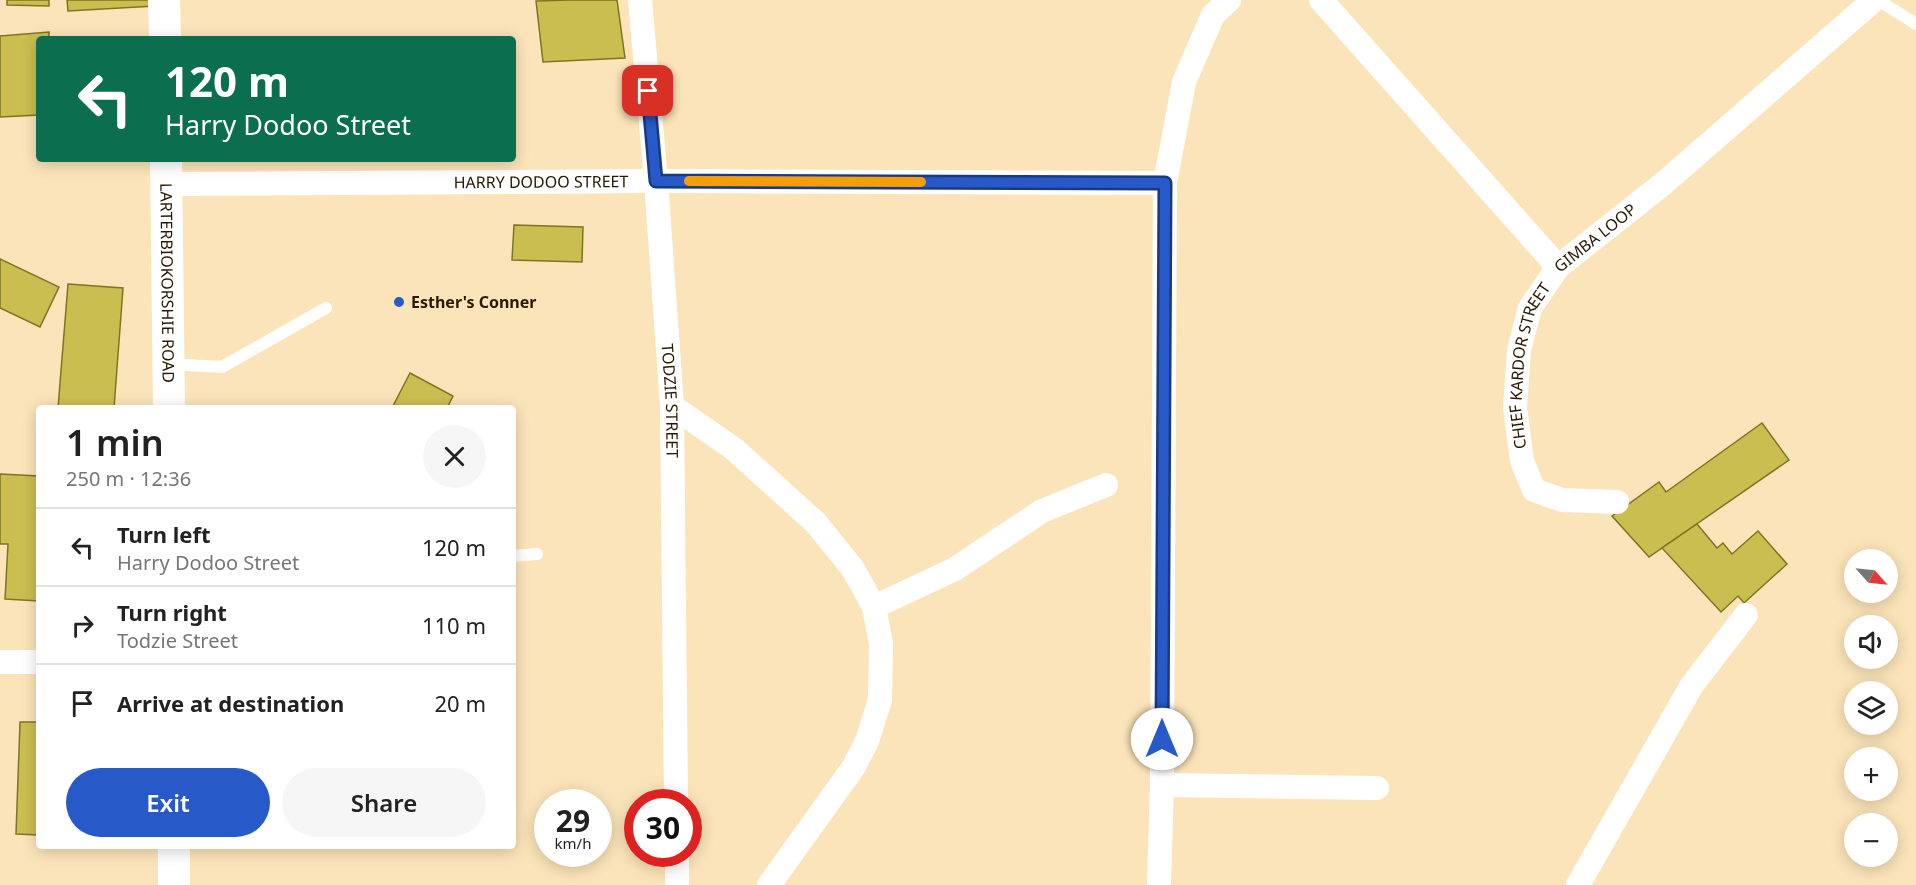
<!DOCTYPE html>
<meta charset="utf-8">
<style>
body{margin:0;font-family:"Noto Sans",sans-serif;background:#f6f6f6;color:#222;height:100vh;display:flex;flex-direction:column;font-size:22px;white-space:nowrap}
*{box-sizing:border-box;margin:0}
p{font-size:20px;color:#767676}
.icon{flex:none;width:33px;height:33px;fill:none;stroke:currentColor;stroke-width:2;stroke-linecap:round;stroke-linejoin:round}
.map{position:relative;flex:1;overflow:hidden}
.side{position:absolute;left:36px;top:405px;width:480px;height:444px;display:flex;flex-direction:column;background:#fff;border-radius:6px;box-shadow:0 3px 15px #0003}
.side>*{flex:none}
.hud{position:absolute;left:36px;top:36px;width:480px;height:126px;border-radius:6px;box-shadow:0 3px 15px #0003;background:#0b6e4f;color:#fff;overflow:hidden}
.needle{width:39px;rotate:117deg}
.controls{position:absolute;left:1844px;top:549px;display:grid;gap:12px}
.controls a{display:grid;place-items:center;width:54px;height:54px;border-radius:50%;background:#fff;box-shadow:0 3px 15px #0003;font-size:30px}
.speed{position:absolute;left:534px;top:789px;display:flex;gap:12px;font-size:30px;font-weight:700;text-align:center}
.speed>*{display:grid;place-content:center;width:78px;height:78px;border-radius:50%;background:#fff;box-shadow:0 3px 15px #0003;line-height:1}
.speed small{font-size:15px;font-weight:400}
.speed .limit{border:9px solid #d22;background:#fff;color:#111}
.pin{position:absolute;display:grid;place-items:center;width:51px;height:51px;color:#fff;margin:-26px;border-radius:12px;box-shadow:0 3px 9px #0006}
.me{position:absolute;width:66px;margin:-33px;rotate:0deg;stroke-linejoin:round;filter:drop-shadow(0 0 4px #0008)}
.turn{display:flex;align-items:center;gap:21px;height:126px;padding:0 30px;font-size:27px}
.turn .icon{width:78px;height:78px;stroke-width:2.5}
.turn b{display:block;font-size:42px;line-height:51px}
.round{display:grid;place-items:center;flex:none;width:63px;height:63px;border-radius:32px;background:#f6f6f6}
.summary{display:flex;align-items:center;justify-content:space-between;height:102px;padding:0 30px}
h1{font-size:36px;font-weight:600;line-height:45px}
.action{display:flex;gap:12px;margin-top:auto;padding:12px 30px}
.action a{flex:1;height:69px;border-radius:36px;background:#275ac8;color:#fff;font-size:24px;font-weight:600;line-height:69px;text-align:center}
.action a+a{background:#f6f6f6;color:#222}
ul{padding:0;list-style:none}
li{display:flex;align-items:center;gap:18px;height:78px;padding:0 30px;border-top:2px solid #e0e0e0}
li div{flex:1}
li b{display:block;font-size:22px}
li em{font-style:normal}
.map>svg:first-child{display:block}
.building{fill:#cbbe51;stroke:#7e7521;stroke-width:1.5}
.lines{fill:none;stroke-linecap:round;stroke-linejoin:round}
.service{stroke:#fff;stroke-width:12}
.minor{stroke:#fff;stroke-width:24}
.tertiary{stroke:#fff;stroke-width:32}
.route-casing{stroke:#193a82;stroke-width:15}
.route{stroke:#275ac8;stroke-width:10}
.slow{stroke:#f59e0b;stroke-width:10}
.poi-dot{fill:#275ac8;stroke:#fbe4b9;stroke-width:2}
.labels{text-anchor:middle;stroke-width:6;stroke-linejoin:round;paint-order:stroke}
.street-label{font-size:16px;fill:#271800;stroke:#fbe4b9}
.poi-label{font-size:16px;font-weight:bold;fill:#271800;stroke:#fbe4b9;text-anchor:start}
</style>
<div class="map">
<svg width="1916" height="885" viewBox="0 0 1916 885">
<rect width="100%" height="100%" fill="#fbe4b9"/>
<!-- building -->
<g class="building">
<path d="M7,0H49V6L7,5Z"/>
<path d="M67,0H155V6L68,11Z"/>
<path d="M569,0H617L625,58L543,62L536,1Z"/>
<path d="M49,32V39H39V115L0,117V36Z"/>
<path d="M514,225L583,227L582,262L512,260Z"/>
<path d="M0,259L59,287L40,327L0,308Z"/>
<path d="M68,284L123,288L114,408H58Z"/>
<path d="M410,373L453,396L447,408H392Z"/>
<path d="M1762,423L1789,460L1649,557L1612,516L1659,482L1666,492Z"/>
<path d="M0,474L39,476V601L5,599L8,544H0Z"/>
<path d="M1697,524L1717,548L1723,543L1732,554L1758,531L1787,564L1744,603L1738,596L1721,612L1662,548Z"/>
<path d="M20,722H39V835L16,834Z"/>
</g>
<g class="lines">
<!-- service -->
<g class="service">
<path d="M1878,0L1916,24"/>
<path d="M169,364L222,367L326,308"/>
<path d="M513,556L537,554"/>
</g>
<!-- minor -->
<g class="minor">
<path id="s1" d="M640,0L656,181L672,406L676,802"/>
<path d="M1321,0L1558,267"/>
<path id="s2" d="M167,184L656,181L1165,183"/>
<path d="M672,406L734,449L816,523L853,569L874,607L881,644L880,700L867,741L853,768L769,885"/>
<path id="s3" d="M1617,502L1562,500L1534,490L1522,461L1515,408L1519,350L1530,308L1558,267L1664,183L1874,0"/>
<path d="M874,607L955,569L1042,511L1106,485"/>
<path d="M0,662H39"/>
<path d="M1162,785L1377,788"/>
<path d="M677,854V885"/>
<path d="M1159,885L1162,785L1165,183L1184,82L1213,15L1229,0"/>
<path d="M1578,885L1692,685L1746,615"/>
</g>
<!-- tertiary -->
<g class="tertiary">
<path d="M164,0L165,39"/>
<path id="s4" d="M166,159L169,408"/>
<path d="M174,846V885"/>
</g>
</g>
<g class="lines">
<!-- route casing -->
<g class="route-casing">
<path id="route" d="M648,91L656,181L1165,183L1162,739"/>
</g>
<!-- route -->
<use href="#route" class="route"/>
<!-- slow -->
<path class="slow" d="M689,181L921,182"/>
</g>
<!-- markers -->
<circle class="poi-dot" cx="399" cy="302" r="6"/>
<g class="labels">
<!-- street labels -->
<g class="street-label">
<text dy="6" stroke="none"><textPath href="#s2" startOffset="374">HARRY DODOO STREET</textPath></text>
<text dy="6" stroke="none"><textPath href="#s3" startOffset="368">GIMBA LOOP</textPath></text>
<text dy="6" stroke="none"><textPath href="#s4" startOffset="124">LARTERBIOKORSHIE ROAD</textPath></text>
<text dy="6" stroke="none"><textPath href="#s3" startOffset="214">CHIEF KARDOR STREET</textPath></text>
<text dy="6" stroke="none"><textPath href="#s1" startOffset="402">TODZIE STREET</textPath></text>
</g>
<!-- poi labels -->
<g class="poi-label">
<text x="411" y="308">Esther's Conner</text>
</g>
</g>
</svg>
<div class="controls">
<a><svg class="needle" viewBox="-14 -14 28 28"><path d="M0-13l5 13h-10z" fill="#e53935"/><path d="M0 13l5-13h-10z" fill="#767676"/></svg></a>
<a><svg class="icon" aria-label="sound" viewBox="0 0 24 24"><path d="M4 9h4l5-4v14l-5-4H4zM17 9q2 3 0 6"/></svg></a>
<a><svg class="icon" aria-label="layers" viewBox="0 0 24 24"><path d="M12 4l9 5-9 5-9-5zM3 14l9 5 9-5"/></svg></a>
<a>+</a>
<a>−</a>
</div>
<div class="speed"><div>29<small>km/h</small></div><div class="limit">30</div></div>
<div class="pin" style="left:648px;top:91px;background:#d93025"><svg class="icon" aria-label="arrive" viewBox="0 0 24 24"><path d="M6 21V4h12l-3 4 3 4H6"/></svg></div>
<svg class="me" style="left:1162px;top:739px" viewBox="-20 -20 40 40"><circle r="19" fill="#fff"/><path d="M0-13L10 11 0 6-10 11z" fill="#275ac8"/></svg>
<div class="hud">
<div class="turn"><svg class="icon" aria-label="left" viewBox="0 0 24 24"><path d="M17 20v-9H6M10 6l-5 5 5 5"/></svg><div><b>120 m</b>Harry Dodoo Street</div></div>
</div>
<section class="side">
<div class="summary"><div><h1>1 min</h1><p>250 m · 12:36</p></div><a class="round"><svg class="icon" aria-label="close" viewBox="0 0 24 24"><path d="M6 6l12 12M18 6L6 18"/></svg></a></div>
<ul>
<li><svg class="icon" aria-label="left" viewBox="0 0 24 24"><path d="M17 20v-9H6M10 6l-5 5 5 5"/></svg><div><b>Turn left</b><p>Harry Dodoo Street</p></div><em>120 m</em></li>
<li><svg class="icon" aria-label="right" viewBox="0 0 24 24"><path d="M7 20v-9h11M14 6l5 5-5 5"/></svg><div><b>Turn right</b><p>Todzie Street</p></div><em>110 m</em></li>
<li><svg class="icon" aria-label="arrive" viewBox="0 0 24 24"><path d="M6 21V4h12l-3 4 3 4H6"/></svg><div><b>Arrive at destination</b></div><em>20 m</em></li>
</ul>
<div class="action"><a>Exit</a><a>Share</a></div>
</section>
</div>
